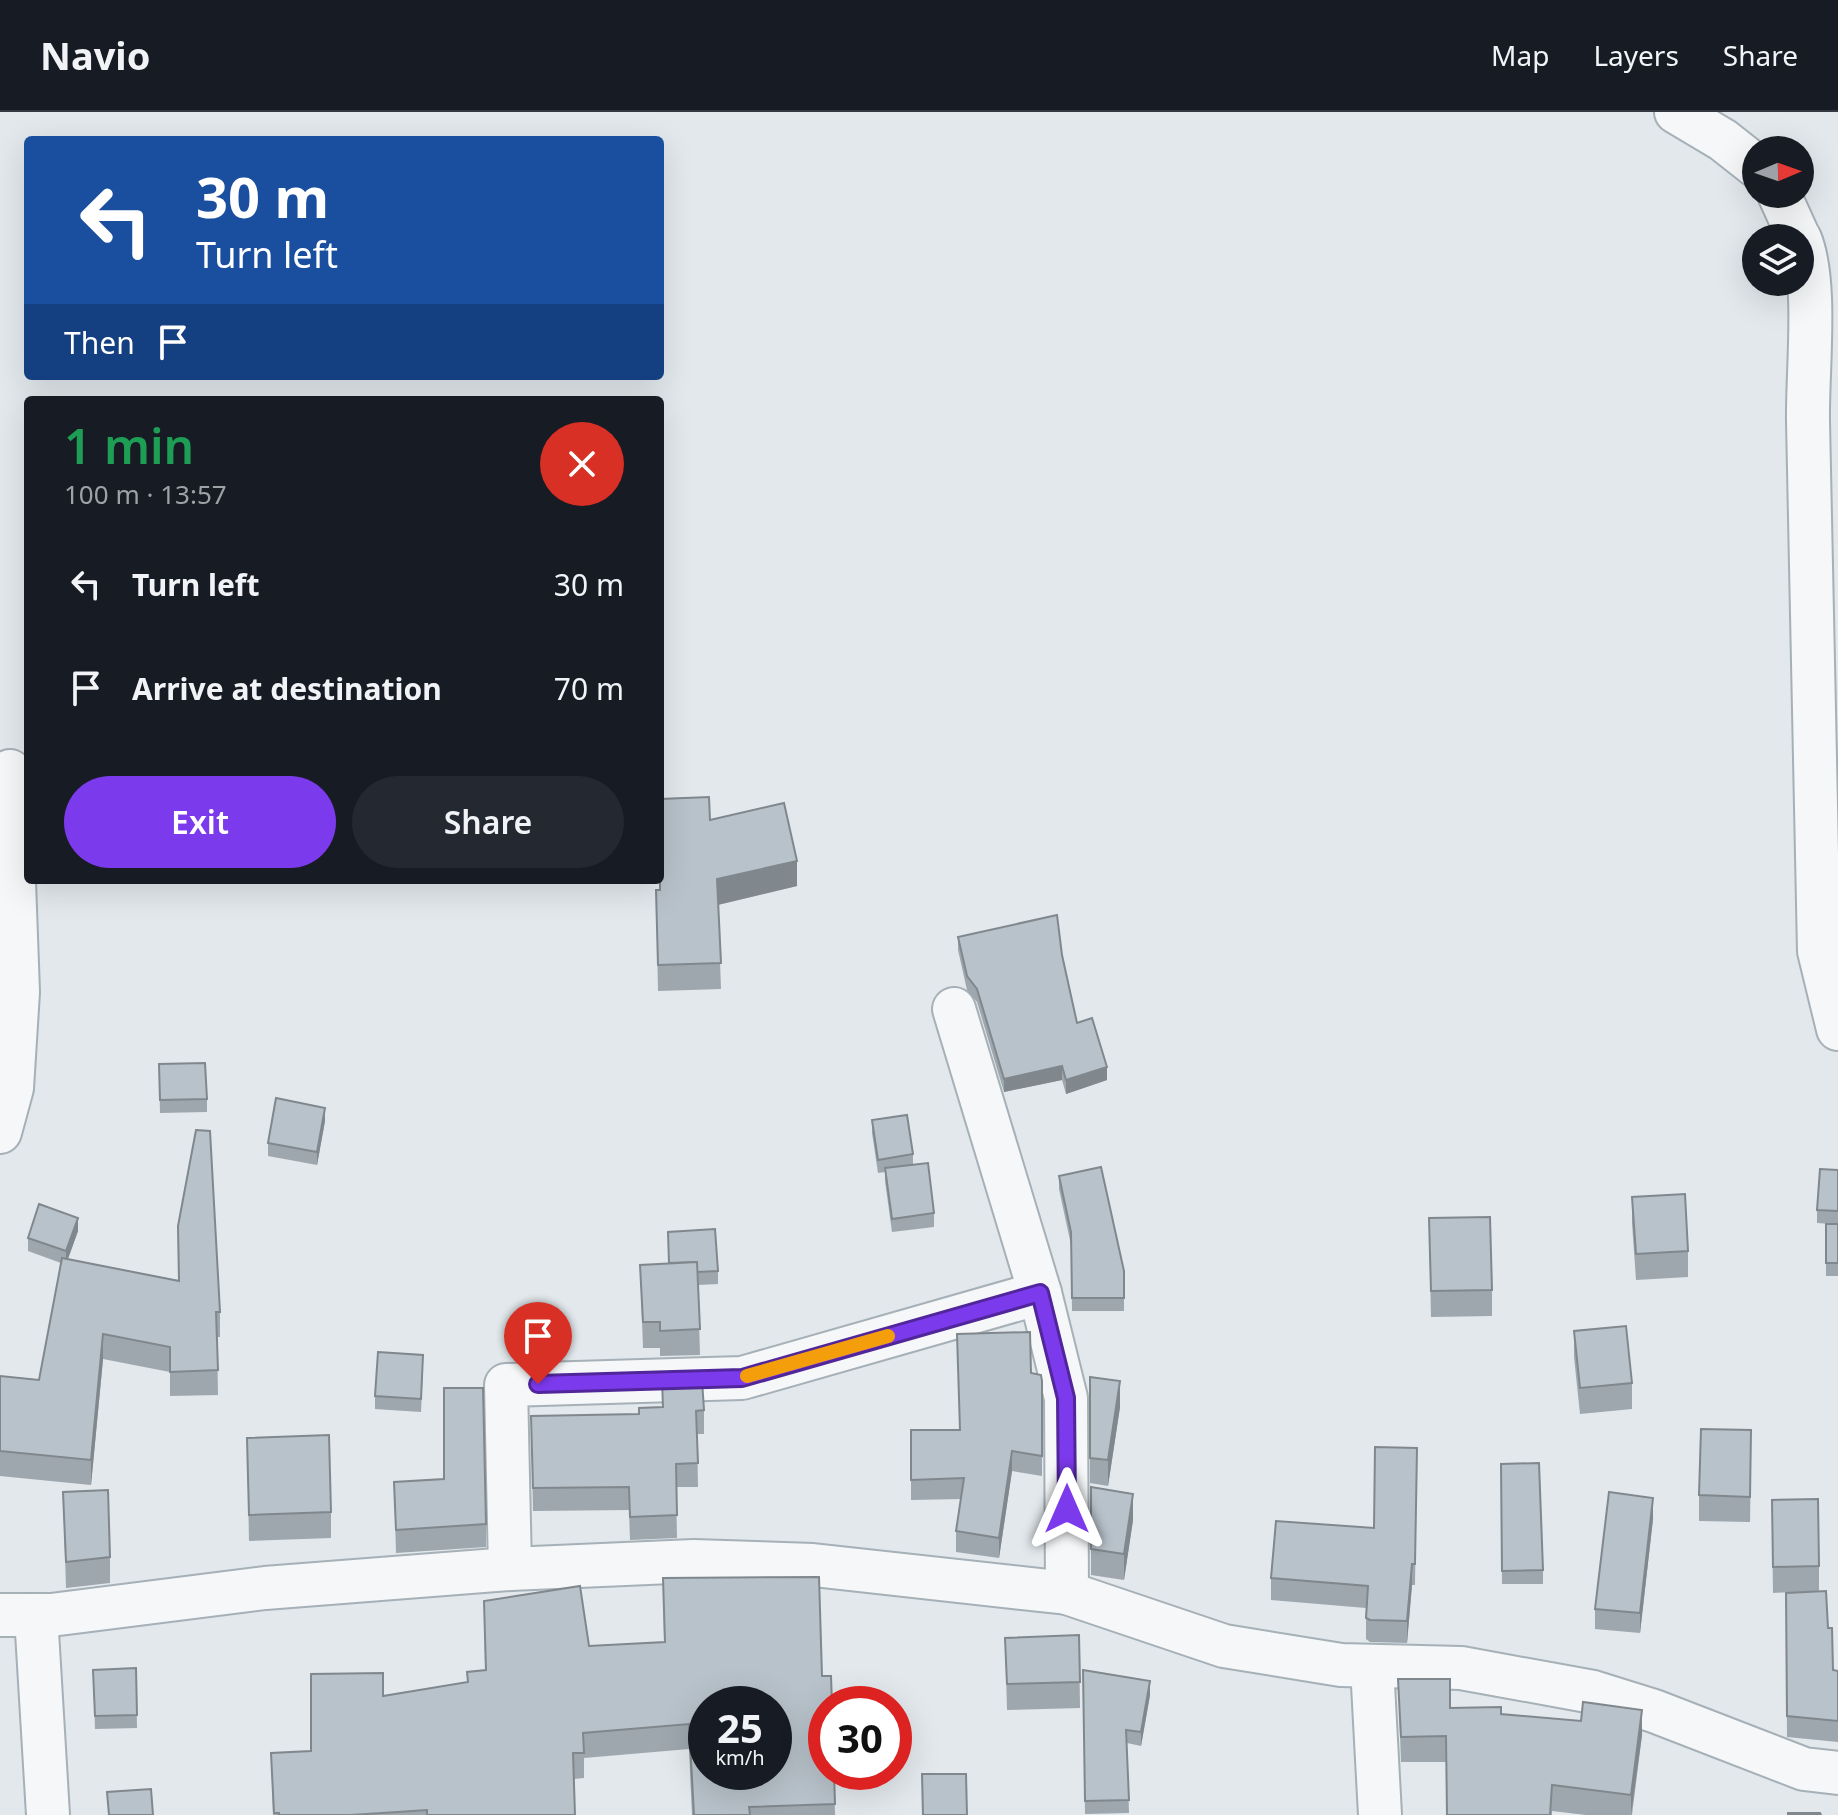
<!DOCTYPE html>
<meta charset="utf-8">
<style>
body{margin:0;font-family:"Noto Sans",sans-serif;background:#242831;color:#f1f3f6;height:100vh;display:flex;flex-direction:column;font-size:30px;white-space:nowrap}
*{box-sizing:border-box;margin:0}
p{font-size:26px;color:#9ea1a6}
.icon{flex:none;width:44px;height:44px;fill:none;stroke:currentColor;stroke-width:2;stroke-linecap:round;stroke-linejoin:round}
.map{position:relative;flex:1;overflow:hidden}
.details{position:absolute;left:24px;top:284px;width:640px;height:488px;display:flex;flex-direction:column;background:#171b24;border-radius:8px;box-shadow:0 8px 32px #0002}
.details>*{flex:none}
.top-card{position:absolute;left:24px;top:24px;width:640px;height:244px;border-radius:8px;box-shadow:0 8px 32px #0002;background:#1a4fa0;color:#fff;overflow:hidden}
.needle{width:52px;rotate:88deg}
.fabs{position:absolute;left:1742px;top:24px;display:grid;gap:16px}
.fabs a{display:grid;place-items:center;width:72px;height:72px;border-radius:50%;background:#171b24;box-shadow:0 8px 32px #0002;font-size:40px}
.speed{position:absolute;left:688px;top:1574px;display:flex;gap:16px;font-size:40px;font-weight:700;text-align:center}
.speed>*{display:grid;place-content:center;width:104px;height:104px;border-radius:50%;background:#171b24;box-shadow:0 8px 32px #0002;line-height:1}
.speed small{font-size:20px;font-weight:400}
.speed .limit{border:12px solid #d22;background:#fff;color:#111}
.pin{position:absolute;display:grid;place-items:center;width:68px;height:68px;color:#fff;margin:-82px -34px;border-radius:50% 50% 50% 0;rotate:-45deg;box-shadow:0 0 8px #0007}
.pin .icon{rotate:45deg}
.me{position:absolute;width:88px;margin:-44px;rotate:0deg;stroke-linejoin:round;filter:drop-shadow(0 0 6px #0008)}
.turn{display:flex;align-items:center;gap:28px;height:168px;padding:0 40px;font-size:36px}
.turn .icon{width:104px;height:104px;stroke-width:2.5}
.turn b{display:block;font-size:56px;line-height:68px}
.then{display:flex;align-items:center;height:76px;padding:0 40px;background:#0003;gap:16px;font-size:30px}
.round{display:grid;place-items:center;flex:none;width:84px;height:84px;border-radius:42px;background:#242831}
.summary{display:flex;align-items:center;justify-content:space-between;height:136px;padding:0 40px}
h1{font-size:48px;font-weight:600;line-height:60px;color:#1e9e55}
.primary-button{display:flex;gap:16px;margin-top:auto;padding:16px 40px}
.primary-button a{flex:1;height:92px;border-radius:48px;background:#7c3aed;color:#fff;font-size:32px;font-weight:600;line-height:92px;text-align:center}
.primary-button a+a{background:#242831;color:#f1f3f6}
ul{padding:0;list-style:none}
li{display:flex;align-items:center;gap:24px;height:104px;padding:0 40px}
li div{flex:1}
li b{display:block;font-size:30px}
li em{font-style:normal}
header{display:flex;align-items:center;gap:48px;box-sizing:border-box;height:112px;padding:0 40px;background:#171b24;border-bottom:2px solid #363941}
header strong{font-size:38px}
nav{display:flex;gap:44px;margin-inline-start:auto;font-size:28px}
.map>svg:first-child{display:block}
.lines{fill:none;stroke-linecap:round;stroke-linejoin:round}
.minor-casing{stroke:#a6b0b7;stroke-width:46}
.minor{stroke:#f5f7f9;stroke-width:42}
.wall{fill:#9ea7ae}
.shaded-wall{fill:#81888d}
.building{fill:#b8c2ca;stroke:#81888d;stroke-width:2;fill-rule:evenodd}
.route-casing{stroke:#51269a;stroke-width:20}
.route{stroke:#7c3aed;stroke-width:14}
.slow{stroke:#f59e0b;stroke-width:14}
</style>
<header>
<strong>Navio</strong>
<nav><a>Map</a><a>Layers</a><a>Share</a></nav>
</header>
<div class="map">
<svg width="1838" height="1703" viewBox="0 0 1838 1703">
<rect width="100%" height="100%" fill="#e2e8ec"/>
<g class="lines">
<!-- minor casing -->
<g class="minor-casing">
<g id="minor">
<path d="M1676,0L1723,28L1756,54"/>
<path d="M1779,82L1799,126"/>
<path d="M1800,127C1818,170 1807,260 1808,309C1812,486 1815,662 1819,839L1838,917"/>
<path d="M954,897L1040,1181L1066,1286L1067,1481"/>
<path d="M0,1020L12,976L18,880L10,659"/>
<path d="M510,1457L506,1273L742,1266L1040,1181"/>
<path d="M0,1503H51L265,1476L510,1457L694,1449L813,1453L1067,1481L1224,1534L1341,1553L1461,1556L1593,1580L1654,1599L1804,1657L1838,1661"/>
<path d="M36,1503L48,1703"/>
<path d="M1372,1554L1380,1703"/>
</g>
</g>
<!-- minor -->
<use href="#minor" class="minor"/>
</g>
<!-- wall -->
<g class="wall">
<path d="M659,768H660L797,774L718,793L721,877L658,879L656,778H659Z"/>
<path d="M958,825L1062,843L1077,911L1107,968L1066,982L1062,968L1004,980L977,890L967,878L958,838Z"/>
<path d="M159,952L207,987V1000L160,1001Z"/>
<path d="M872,1008L913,1042V1053L934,1101V1115L892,1120L885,1069V1060L878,1061L872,1021Z"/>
<path d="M325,1009L317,1053L268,1044V1031Z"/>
<path d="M1838,1058V1164H1826V1112H1832L1817,1111V1098Z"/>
<path d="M1059,1064L1124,1159V1199H1072L1071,1133L1059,1077Z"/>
<path d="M1632,1085L1688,1139V1165L1636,1168L1632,1111Z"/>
<path d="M1429,1106L1492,1178V1204L1431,1205Z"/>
<path d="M178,1114L220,1200V1225H217L218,1283L170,1284V1260L103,1247L91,1373L0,1364V1264L39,1268L61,1151L28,1139V1126L78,1119L68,1147L178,1168Z"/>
<path d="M640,1153L718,1159V1172L698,1173L700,1243L660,1244V1236H643Z"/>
<path d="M1574,1219L1632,1271V1297L1580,1302L1574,1245Z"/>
<path d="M423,1256L421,1300L375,1297V1284Z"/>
<path d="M1031,1261L1042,1269V1364L1012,1359L999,1446L956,1440V1419L961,1387L911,1388V1318H959Z"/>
<path d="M1090,1265L1120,1295L1108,1374L1090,1371Z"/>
<path d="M662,1269L704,1298V1322H697L698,1375H676L677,1426L630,1428L629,1398L533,1399L531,1304L639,1302L662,1295Z"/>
<path d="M247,1326L331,1400V1426L249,1429Z"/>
<path d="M1417,1336L1415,1473H1412L1407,1531L1370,1530L1366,1527V1496L1271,1488V1466L1374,1416Z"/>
<path d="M1751,1344L1750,1410L1699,1409V1383Z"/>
<path d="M1501,1352L1543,1458V1472H1502Z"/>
<path d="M394,1370L486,1412V1435L396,1441Z"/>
<path d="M1091,1375L1133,1408L1124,1468L1091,1463Z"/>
<path d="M63,1380L110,1445V1471L66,1476Z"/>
<path d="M1653,1407L1640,1521L1595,1517V1497Z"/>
<path d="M1772,1414L1819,1454V1480L1828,1516L1833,1558L1838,1559V1630L1787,1625L1786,1481L1791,1480L1773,1481Z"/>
<path d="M663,1466L822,1564L834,1660L835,1703H692L689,1637L584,1646V1666L574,1667L575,1703H273L271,1641L311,1639L383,1584L467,1570V1560L485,1558L484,1489L589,1534L664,1530Z"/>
<path d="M1079,1523L1080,1596L1007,1598L1005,1526Z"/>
<path d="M136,1556L137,1616L95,1617L93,1558Z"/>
<path d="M1083,1558L1150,1583L1141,1634L1127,1631L1129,1701L1085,1702Z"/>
<path d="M1398,1567L1450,1596L1501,1602L1642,1623L1632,1703H1586L1552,1699V1703H1447L1446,1650H1401Z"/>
</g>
<!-- shaded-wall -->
<g class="shaded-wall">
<path d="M797,749V774L717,793V767Z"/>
<path d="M1062,954V968L1004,980V967Z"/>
<path d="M1107,955V968L1066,982V968Z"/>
<path d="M325,996V1009L317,1053V1040Z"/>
<path d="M78,1106V1119L66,1152V1139Z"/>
<path d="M103,1222V1247L91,1373V1348Z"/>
<path d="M1120,1269V1295L1108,1374V1348Z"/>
<path d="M1012,1339V1359L999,1446V1426Z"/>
<path d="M1133,1382V1408L1124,1468V1442Z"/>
<path d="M1653,1386V1407L1640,1521V1501Z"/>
<path d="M1412,1452V1473L1407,1531V1509Z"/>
<path d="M1150,1569V1583L1141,1634V1620Z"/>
<path d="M1642,1598V1623L1631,1703V1683Z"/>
</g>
<!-- building -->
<g class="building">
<path d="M709,685L710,708L784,691L797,749L717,767L721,851L658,853L656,778H660V687Z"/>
<path d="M1057,803L1062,843L1077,911L1092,906L1107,955L1066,968L1062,954L1004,967L977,877L967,864L958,825Z"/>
<path d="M205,951L207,987L160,988L159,952Z"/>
<path d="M276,986L325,996L317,1040L268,1031Z"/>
<path d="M907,1003L913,1042L878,1048L872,1008Z"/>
<path d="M196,1018L210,1019L220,1200H216L218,1258L170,1260V1235L103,1222L91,1348L0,1339V1264L39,1268L62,1146L179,1169L178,1114Z"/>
<path d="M928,1051L934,1101L892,1107L885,1056Z"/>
<path d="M1101,1055L1124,1159V1186H1072L1071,1120L1059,1064Z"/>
<path d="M1820,1057L1838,1058V1099L1817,1098Z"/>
<path d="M1685,1082L1688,1139L1636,1142L1632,1085Z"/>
<path d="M39,1092L78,1106L66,1139L28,1126Z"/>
<path d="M1490,1105L1492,1178L1431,1179L1429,1106Z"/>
<rect x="1826" y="1112" width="12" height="39"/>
<path d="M715,1117L718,1159L697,1160V1150L669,1151L668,1120Z"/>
<path d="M697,1150L700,1217L660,1219V1210H643L640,1153Z"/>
<path d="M1626,1214L1632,1271L1580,1276L1574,1219Z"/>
<path d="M1030,1220L1031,1261L1041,1263L1042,1269V1344L1012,1339L999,1426L956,1419L964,1366L911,1368V1318H960L957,1222Z"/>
<path d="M378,1240L423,1243L421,1287L375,1284Z"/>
<path d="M1090,1265L1120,1269L1108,1348L1090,1346Z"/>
<path d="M702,1268L704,1298L696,1299L698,1351L676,1352L677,1403L630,1405L629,1375L533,1376L531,1304L639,1302V1296L663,1295L662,1269Z"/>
<path d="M444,1276H483L486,1412L396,1418L394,1370L444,1367Z"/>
<path d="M1701,1317L1751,1318L1750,1385L1699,1383Z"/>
<path d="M329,1323L331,1400L249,1403L247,1326Z"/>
<path d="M1375,1335L1417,1336L1415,1452H1412L1407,1509L1370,1508L1366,1506L1368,1474L1271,1466L1276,1409L1374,1416Z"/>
<path d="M1539,1351L1543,1458L1502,1459L1501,1352Z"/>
<path d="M1091,1375L1133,1382L1124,1442L1091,1437Z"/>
<path d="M108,1378L110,1445L66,1450L63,1380Z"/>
<path d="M1609,1380L1653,1386L1640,1501L1595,1497Z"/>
<path d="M1818,1387L1819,1454L1773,1455L1772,1388Z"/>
<path d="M819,1465L822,1564H831L832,1592H826V1660H834L835,1692L749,1695L750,1703H694L689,1612L583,1621L584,1641H573L575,1703H427V1698L351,1703H279V1701H274L271,1641L311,1639V1562L383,1561V1584L468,1570L467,1560L486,1558L484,1489L580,1474L589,1534L665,1530L663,1466ZM706,1592H774V1660H706Z"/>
<path d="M1826,1479L1828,1516H1832L1833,1558L1838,1559V1609L1787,1604L1786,1481Z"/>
<path d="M1079,1523L1080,1570L1007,1572L1005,1526Z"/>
<path d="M136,1556L137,1603L95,1604L93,1558Z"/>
<path d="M1083,1558L1150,1569L1141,1620L1126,1618L1129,1688L1085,1689Z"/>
<path d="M1398,1567H1450V1596L1501,1595V1602L1581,1609L1583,1590L1642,1598L1631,1683L1552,1673L1550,1703H1447L1446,1624L1401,1625Z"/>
<path d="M922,1662H966L967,1703H923Z"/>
<path d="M151,1677L153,1703H109L107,1680Z"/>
<path d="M1788,1701H1820L1821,1703H1788Z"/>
</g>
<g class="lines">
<!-- route casing -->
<g class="route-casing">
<path id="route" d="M538,1272L742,1266L1040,1181L1066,1286L1067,1397"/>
</g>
<!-- route -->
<use href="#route" class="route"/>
<!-- slow -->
<path class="slow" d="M747,1264L888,1224"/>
</g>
</svg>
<div class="fabs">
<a><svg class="needle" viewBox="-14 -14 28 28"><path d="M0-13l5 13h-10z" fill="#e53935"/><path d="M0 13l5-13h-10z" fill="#9ea1a6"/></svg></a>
<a><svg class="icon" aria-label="layers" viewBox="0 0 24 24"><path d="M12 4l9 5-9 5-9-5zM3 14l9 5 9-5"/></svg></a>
</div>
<div class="speed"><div>25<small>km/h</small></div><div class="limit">30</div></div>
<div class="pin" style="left:538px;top:1272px;background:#d93025"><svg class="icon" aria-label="arrive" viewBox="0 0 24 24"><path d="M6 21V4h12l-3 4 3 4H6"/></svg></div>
<svg class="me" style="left:1067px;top:1397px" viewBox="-20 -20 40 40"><path d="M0-17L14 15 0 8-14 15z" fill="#7c3aed" stroke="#fff" stroke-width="4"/></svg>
<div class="top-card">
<div class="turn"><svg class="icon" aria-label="left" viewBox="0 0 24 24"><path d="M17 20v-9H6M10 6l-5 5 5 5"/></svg><div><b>30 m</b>Turn left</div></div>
<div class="then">Then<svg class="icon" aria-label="arrive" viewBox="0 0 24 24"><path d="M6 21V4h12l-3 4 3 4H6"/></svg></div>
</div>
<section class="details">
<div class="summary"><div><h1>1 min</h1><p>100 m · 13:57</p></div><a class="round" style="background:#d93025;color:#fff"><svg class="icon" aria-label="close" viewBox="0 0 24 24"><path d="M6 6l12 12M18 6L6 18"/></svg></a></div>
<ul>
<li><svg class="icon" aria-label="left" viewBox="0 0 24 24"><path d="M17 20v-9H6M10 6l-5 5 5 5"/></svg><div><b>Turn left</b></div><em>30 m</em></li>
<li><svg class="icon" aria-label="arrive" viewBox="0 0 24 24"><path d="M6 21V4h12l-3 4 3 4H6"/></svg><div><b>Arrive at destination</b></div><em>70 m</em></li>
</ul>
<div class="primary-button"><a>Exit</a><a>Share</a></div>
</section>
</div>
